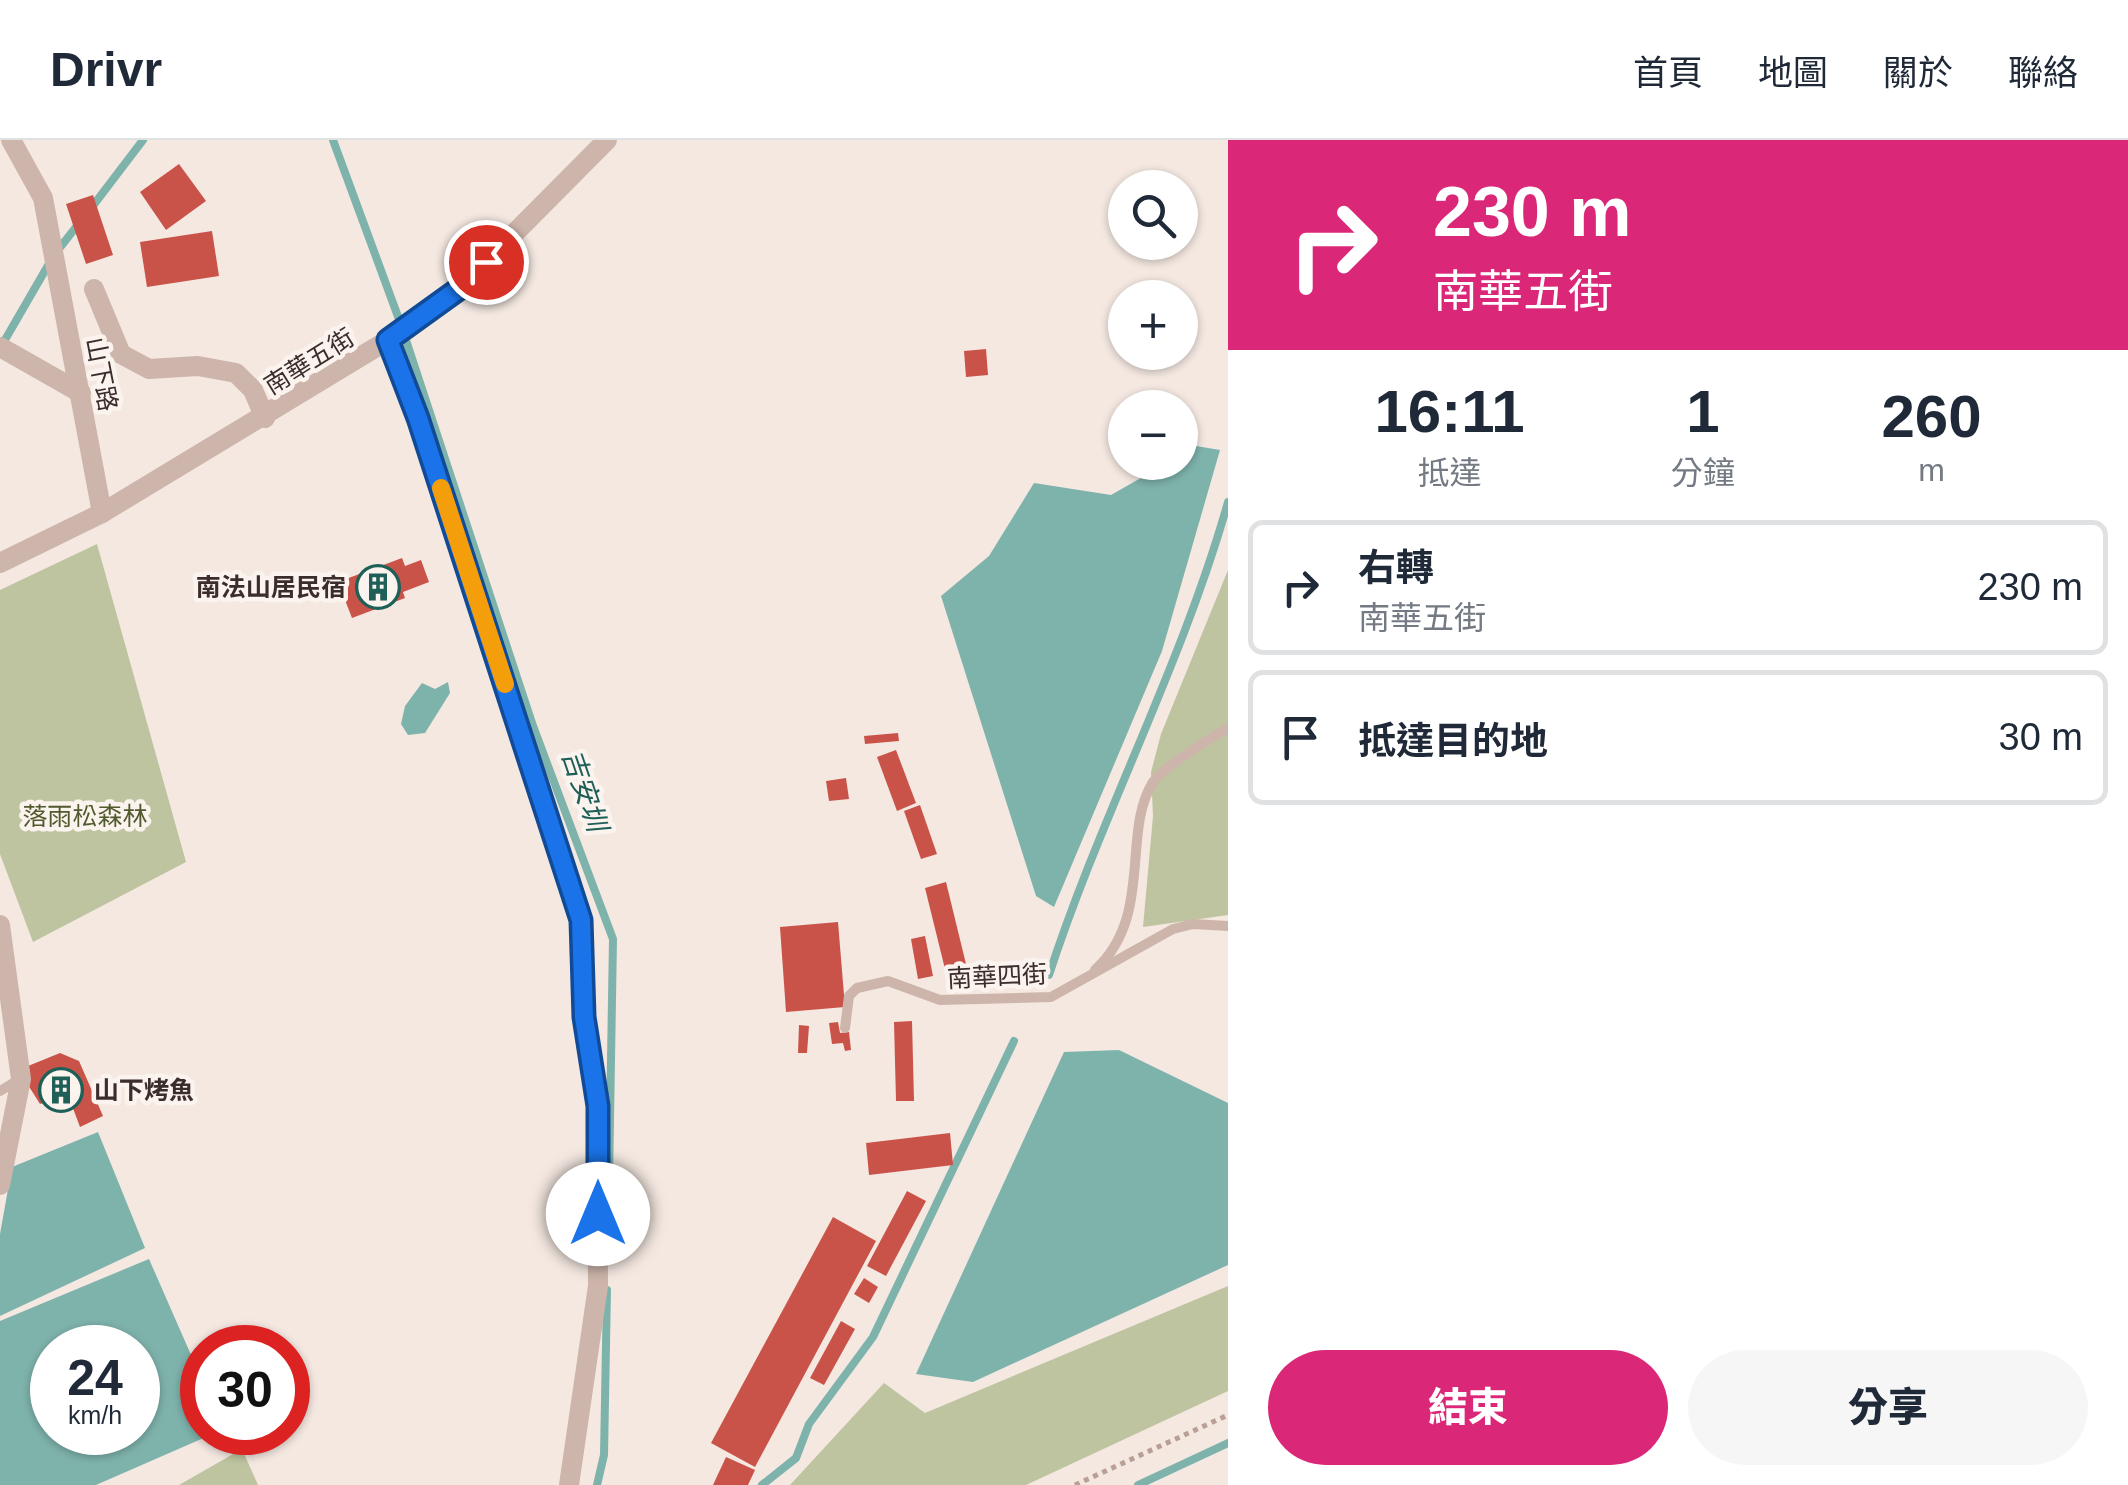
<!DOCTYPE html>
<html lang="zh-TW">
<meta charset="utf-8">
<style>
body{margin:0;font-family:Helvetica,"Noto Sans TC",sans-serif;background:#f6f6f7;color:#1f2937;height:100vh;display:flex;flex-direction:column;font-size:38px;white-space:nowrap}
*{box-sizing:border-box;margin:0}
p{font-size:32px;color:#747a83}
.icon{flex:none;width:55px;height:55px;fill:none;stroke:currentColor;stroke-width:2;stroke-linecap:round;stroke-linejoin:round}
.map{position:relative;flex:1;overflow:hidden}
.details{display:flex;flex-direction:column;background:#fff;width:900px}
.details>*{flex:none}
.banner{background:#db2777;color:#fff;overflow:hidden}
.tools{position:absolute;left:1108px;top:30px;display:grid;gap:20px}
.tools a{display:grid;place-items:center;width:90px;height:90px;border-radius:50%;background:#fff;box-shadow:0 2px 8px #0004;font-size:50px}
.speed{position:absolute;left:30px;top:1185px;display:flex;gap:20px;font-size:50px;font-weight:700;text-align:center}
.speed>*{display:grid;place-content:center;width:130px;height:130px;border-radius:50%;background:#fff;box-shadow:0 2px 8px #0004;line-height:1}
.speed small{font-size:25px;font-weight:400}
.speed .limit{border:15px solid #d22;background:#fff;color:#111}
.pin{position:absolute;display:grid;place-items:center;width:85px;height:85px;color:#fff;margin:-42px;border:5px solid #fff;border-radius:50%;box-shadow:0 2px 10px #0007}
.me{position:absolute;width:110px;margin:-55px;rotate:0deg;stroke-linejoin:round;filter:drop-shadow(0 0 8px #0008)}
.turn{display:flex;align-items:center;gap:35px;height:210px;padding:0 40px;font-size:45px}
.turn .icon{width:130px;height:130px;stroke-width:2.5}
.turn b{display:block;font-size:70px;line-height:85px}
.eta{display:flex;justify-content:space-evenly;align-items:center;height:170px;text-align:center}
.eta b{font-size:60px;font-weight:800;line-height:70px}
.primary-button{display:flex;gap:20px;margin-top:auto;padding:20px 40px}
.primary-button a{flex:1;height:115px;border-radius:60px;background:#db2777;color:#fff;font-size:40px;font-weight:800;line-height:115px;text-align:center}
.primary-button a+a{background:#f6f6f7;color:#1f2937}
ul{padding:0;list-style:none}
li{display:flex;align-items:center;gap:30px;height:135px;margin:0 20px 15px;padding:0 20px;border:5px solid #e0e1e3;border-radius:15px}
li div{flex:1}
li b{display:block;font-size:38px}
li em{font-style:normal}
header{display:flex;align-items:center;gap:60px;box-sizing:border-box;height:140px;padding:0 50px;background:#fff;border-bottom:2px solid #e0e1e3}
header strong{font-size:48px}
nav{display:flex;gap:55px;margin-inline-start:auto;font-size:35px}
main{display:flex;flex:1;min-height:0}
.map>svg:first-child{display:block}
.green{fill:#bec49f}
.water{fill:#7eb3ac;fill-rule:evenodd}
.lines{fill:none;stroke-linecap:round;stroke-linejoin:round}
.stream{stroke:#7eb3ac;stroke-width:8}
.building{fill:#ca5349}
.path{stroke:#b99f95;stroke-width:5;stroke-dasharray:5 5;stroke-linecap:butt}
.service{stroke:#cdb5ab;stroke-width:10}
.minor{stroke:#cdb5ab;stroke-width:20}
.route-casing{stroke:#114b97;stroke-width:25}
.route{stroke:#1a73e8;stroke-width:18}
.slow{stroke:#f59e0b;stroke-width:18}
.labels{text-anchor:middle;stroke-width:9;stroke-linejoin:round;paint-order:stroke}
.street-label{font-size:25px;fill:#3b2d2b;stroke:#fbf3ee}
.poi-label{font-size:25px;font-weight:bold;fill:#3b2d2b;stroke:#fbf3ee;text-anchor:end}
.park-label{font-size:25px;fill:#525a2d;stroke:#fbf3ee}
.water-label{font-size:28px;font-style:italic;fill:#1e5f58;stroke:#fbf3ee}
</style>
<header>
<strong>Drivr</strong>
<nav><a>首頁</a><a>地圖</a><a>關於</a><a>聯絡</a></nav>
</header>
<main>
<div class="map">
<svg width="1228" height="1345" viewBox="0 0 1228 1345">
<rect width="100%" height="100%" fill="#f4e8e1"/>
<!-- green -->
<g class="green">
<path d="M97,404L186,722L33,802L0,714V450Z"/>
<path d="M1228,430V775L1143,787L1153,676L1151,632L1161,594Z"/>
<path d="M1228,1146V1251L1026,1345H790L884,1243L925,1273Z"/>
<path d="M242,1309L258,1345H179Z"/>
</g>
<!-- water -->
<g class="water">
<path d="M1196,306L1220,310L1162,511L1054,767L1036,756L941,456L989,416L1034,343L1111,355L1167,323L1180,322V315Z"/>
<path d="M448,542L450,553L425,593L408,595L401,584L405,566L422,543L435,549Z"/>
<path d="M1119,910L1228,963V1125L973,1242L916,1234L1064,912Z"/>
<path d="M98,992L145,1108L0,1176V1094L12,1027Z"/>
<path d="M149,1119L202,1240V1292L215,1293L96,1345H0V1181ZM52,1208H138V1292H52Z"/>
</g>
<g class="lines">
<!-- stream -->
<g class="stream">
<path d="M333,0L400,182L533,586L613,799L608,1101"/>
<path d="M92,67L143,0"/>
<path d="M58,110L80,82"/>
<path d="M2,205L50,122"/>
<path d="M1049,835C1101,675 1182,525 1228,362"/>
<path d="M597,1345L604,1315L607,1150"/>
<path d="M762,1345L796,1318L809,1284L873,1197L1014,901"/>
<path d="M1138,1345L1228,1303"/>
</g>
</g>
<!-- building -->
<g class="building">
<path d="M179,24L206,61L166,90L140,52Z"/>
<path d="M93,55L113,115L86,124L66,64Z"/>
<path d="M212,91L219,136L147,147L140,102Z"/>
<path d="M986,209L988,235L966,237L964,211Z"/>
<path d="M402,418L405,426L421,420L429,442L403,452L405,458L352,478L338,442Z"/>
<path d="M898,593L899,601L865,604L864,596Z"/>
<path d="M896,610L916,663L897,671L877,617Z"/>
<path d="M846,638L849,659L829,661L826,641Z"/>
<path d="M920,665L937,714L921,719L904,671Z"/>
<path d="M946,742L966,824L945,829L925,748Z"/>
<path d="M838,782L845,867L786,872L780,787Z"/>
<path d="M925,796L933,836L918,839L911,799Z"/>
<path d="M912,881L914,961H896L894,882Z"/>
<path d="M838,882L840,893L849,892L851,910L845,911L843,903L832,904L829,883Z"/>
<path d="M799,885L809,886L807,913H798Z"/>
<path d="M60,913L79,921L103,976L80,987L68,955L40,964L28,945V926Z"/>
<path d="M950,993L953,1025L869,1035L866,1003Z"/>
<path d="M907,1051L926,1061L886,1136L867,1126Z"/>
<path d="M833,1077L876,1101L755,1327L711,1303Z"/>
<path d="M864,1138L878,1147L869,1163L854,1154Z"/>
<path d="M841,1181L855,1189L824,1245L810,1238Z"/>
<path d="M726,1317L755,1330L748,1345H713Z"/>
</g>
<g class="lines">
<!-- path -->
<path class="path" d="M1075,1345L1228,1275"/>
<!-- service -->
<g class="service">
<path d="M1095,830C1154,776 1121,693 1153,642C1164,627 1210,598 1228,588"/>
<path d="M845,888L849,856L857,848L888,841L940,860L1051,857L1173,789L1193,784L1228,786"/>
<path d="M0,951L20,939"/>
</g>
<!-- minor -->
<g class="minor">
<path d="M11,0L43,58L102,373"/>
<path d="M94,149L121,214L149,229L198,226L236,233L253,250L265,278"/>
<path d="M388,200L419,278L581,780L584,877L597,966L598,1146L569,1345"/>
<path d="M0,207L81,253"/>
<path d="M0,423L102,373L388,200L463,145L607,0"/>
<path d="M0,785L21,939L0,1045"/>
</g>
</g>
<g class="lines">
<!-- route casing -->
<g class="route-casing">
<path id="route" d="M486,122L463,146L388,200L418,278L581,780L584,877L598,966V1074"/>
</g>
<!-- route -->
<use href="#route" class="route"/>
<!-- slow -->
<path class="slow" d="M441,348L505,544"/>
</g>
<!-- icons -->
<defs>
<g id="building-ring" transform="scale(2.25)"><circle r="9.5" fill="#fbf3ee" stroke="#1e5f58" stroke-width="1.5"/><path d="M-4-6H4V6H1V3H-1V6H-4ZM-2.5-4.3h1.7v1.8h-1.7ZM.8-4.3h1.7v1.8H.8ZM-2.5-1h1.7V.8h-1.7ZM.8-1h1.7V.8H.8Z" fill="#1e5f58"/></g>
</defs>
<g fill-rule="evenodd">
<use href="#building-ring" x="378" y="447"/>
<use href="#building-ring" x="61" y="950"/>
</g>
<g class="labels">
<!-- street labels -->
<g class="street-label">
<text transform="translate(309 221) rotate(-32)" y="9">南華五街</text>
<text transform="translate(102 234) rotate(79)" y="9">山下路</text>
<text transform="translate(997 836) rotate(-3)" y="9">南華四街</text>
</g>
<!-- poi labels -->
<g class="poi-label">
<text x="346" y="456">南法山居民宿</text>
<text x="94" y="959" text-anchor="start">山下烤魚</text>
</g>
<!-- park labels -->
<g class="park-label">
<text x="85" y="685">落雨松森林</text>
</g>
<!-- water labels -->
<g class="water-label">
<text transform="translate(585 650) rotate(71)" y="10">吉安圳</text>
</g>
</g>
</svg>
<div class="tools">
<a><svg class="icon" aria-label="search" viewBox="0 0 24 24"><circle cx="10" cy="10" r="6"/><path d="M15 15l6 6"/></svg></a>
<a>+</a>
<a>−</a>
</div>
<div class="speed"><div>24<small>km/h</small></div><div class="limit">30</div></div>
<div class="pin" style="left:486px;top:122px;background:#d93025"><svg class="icon" aria-label="arrive" viewBox="0 0 24 24"><path d="M6 21V4h12l-3 4 3 4H6"/></svg></div>
<svg class="me" style="left:598px;top:1074px" viewBox="-20 -20 40 40"><circle r="19" fill="#fff"/><path d="M0-13L10 11 0 6-10 11z" fill="#1a73e8"/></svg>
</div>
<section class="details">
<div class="banner">
<div class="turn"><svg class="icon" aria-label="right" viewBox="0 0 24 24"><path d="M7 20v-9h11M14 6l5 5-5 5"/></svg><div><b>230 m</b>南華五街</div></div>
</div>
<div class="eta">
<div><b>16:11</b><p>抵達</p></div>
<div><b>1</b><p>分鐘</p></div>
<div><b>260</b><p>m</p></div>
</div>
<ul>
<li><svg class="icon" aria-label="right" viewBox="0 0 24 24"><path d="M7 20v-9h11M14 6l5 5-5 5"/></svg><div><b>右轉</b><p>南華五街</p></div><em>230 m</em></li>
<li><svg class="icon" aria-label="arrive" viewBox="0 0 24 24"><path d="M6 21V4h12l-3 4 3 4H6"/></svg><div><b>抵達目的地</b></div><em>30 m</em></li>
</ul>
<div class="primary-button"><a>結束</a><a>分享</a></div>
</section>
</main>
